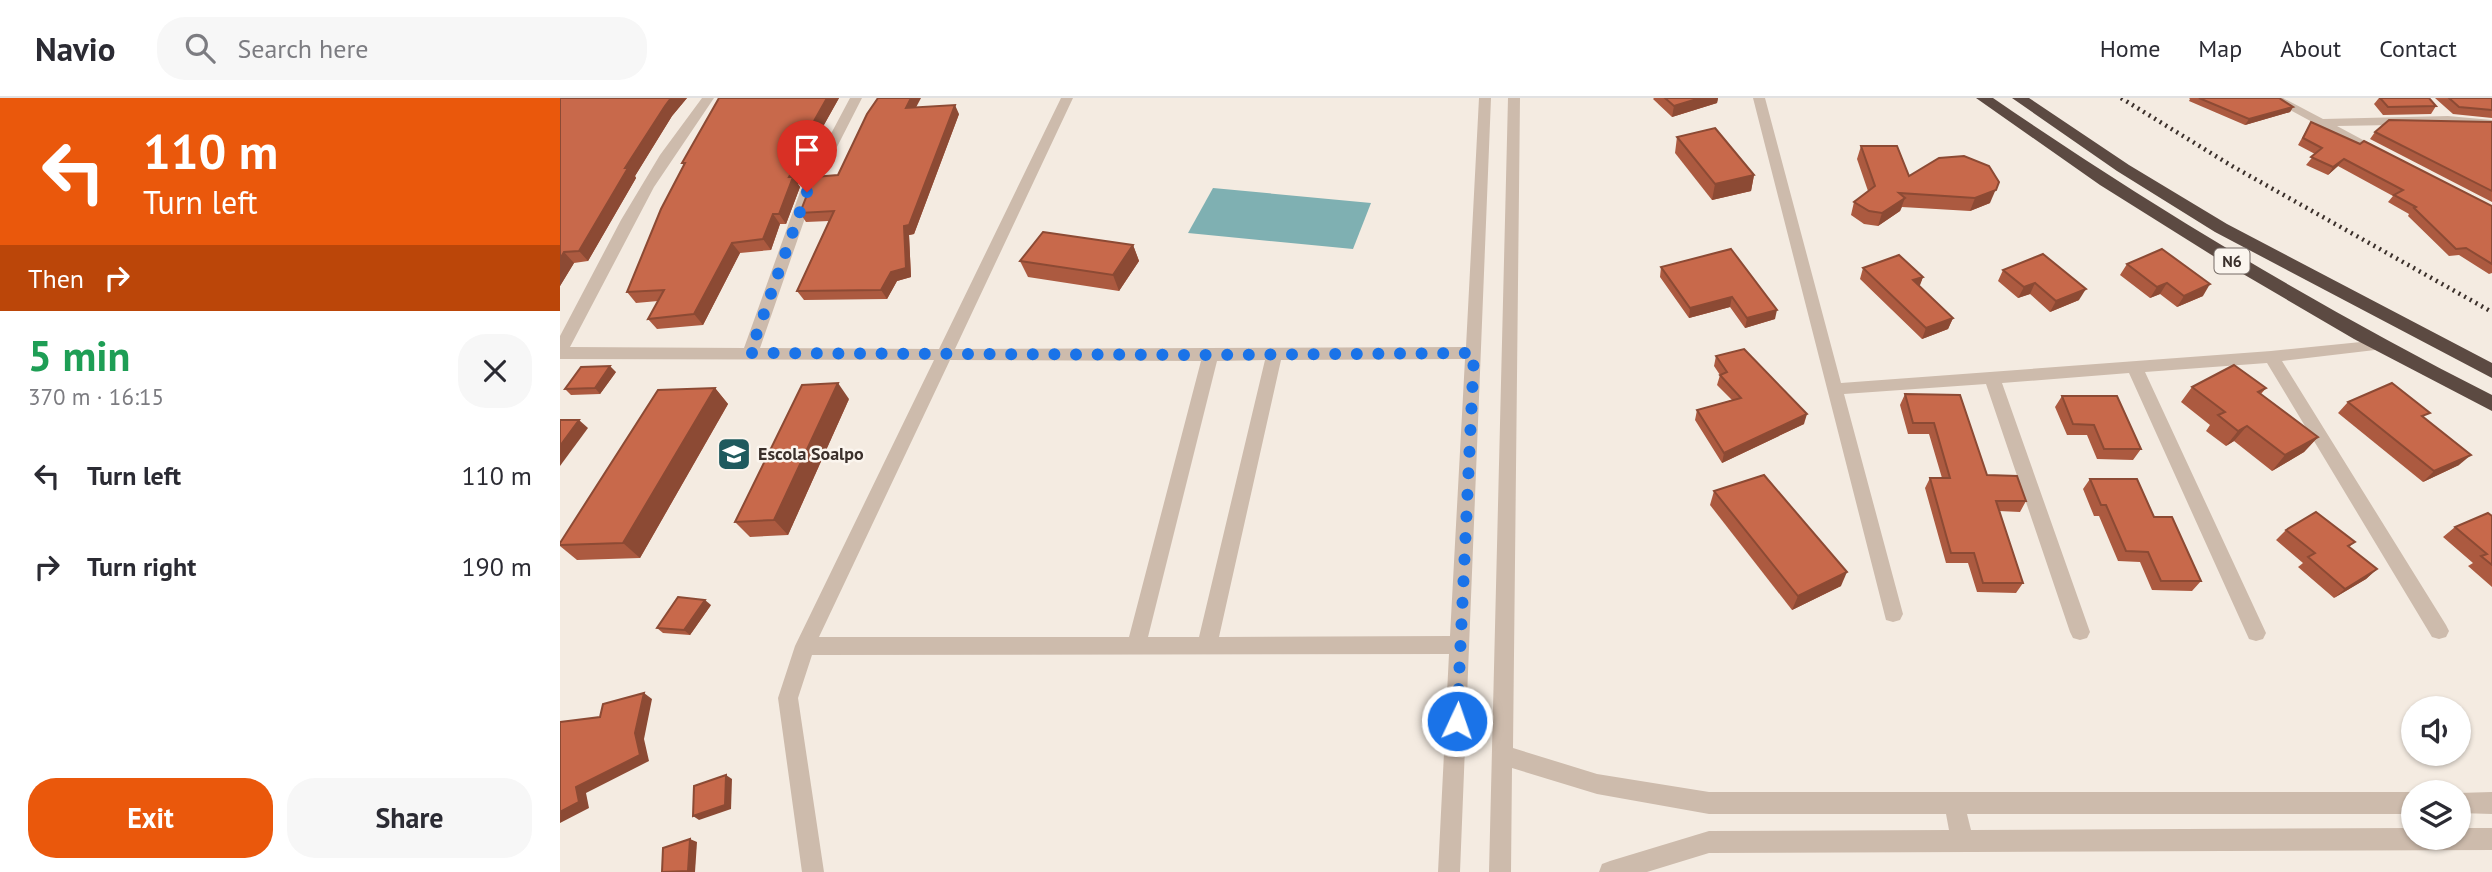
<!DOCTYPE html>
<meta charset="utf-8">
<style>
body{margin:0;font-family:"PT Sans",sans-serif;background:#f7f7f7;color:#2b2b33;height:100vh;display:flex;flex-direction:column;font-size:26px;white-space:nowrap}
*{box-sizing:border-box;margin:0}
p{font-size:23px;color:#7c7c81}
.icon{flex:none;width:38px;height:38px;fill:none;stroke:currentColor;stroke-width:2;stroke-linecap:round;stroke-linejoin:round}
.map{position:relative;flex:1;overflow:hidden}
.panel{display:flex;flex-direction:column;background:#fff;width:560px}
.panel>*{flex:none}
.top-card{background:#ea580c;color:#fff;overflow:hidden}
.tools{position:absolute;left:1841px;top:598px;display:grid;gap:14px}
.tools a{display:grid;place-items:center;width:70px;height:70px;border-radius:50%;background:#fff;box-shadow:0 2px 5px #0004;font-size:35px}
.pin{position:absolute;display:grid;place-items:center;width:60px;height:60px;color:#fff;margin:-72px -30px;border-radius:50% 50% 50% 0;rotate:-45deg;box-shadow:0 0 7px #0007}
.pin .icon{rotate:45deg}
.me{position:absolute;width:77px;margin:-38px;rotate:3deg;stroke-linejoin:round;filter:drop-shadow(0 0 5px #0008)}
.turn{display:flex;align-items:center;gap:24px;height:147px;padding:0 28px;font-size:32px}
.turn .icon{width:91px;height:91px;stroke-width:2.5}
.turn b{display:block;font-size:49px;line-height:60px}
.then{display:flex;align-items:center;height:66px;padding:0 28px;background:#0003;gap:14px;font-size:26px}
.round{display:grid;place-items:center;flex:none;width:74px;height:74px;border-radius:28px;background:#f7f7f7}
.headline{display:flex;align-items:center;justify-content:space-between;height:119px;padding:0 28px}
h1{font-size:42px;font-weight:700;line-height:52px;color:#1e9e55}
.button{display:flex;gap:14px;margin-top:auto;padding:14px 28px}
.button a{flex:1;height:80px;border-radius:28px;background:#ea580c;color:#fff;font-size:28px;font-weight:700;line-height:80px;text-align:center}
.button a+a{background:#f7f7f7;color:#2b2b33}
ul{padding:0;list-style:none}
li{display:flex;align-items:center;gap:21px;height:91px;padding:0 28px}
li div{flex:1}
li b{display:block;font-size:26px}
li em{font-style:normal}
header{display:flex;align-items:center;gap:42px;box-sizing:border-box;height:98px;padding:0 35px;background:#fff;border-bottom:2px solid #e1e1e2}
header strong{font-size:33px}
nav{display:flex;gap:38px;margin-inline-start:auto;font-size:24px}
.search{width:490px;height:63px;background:#f7f7f7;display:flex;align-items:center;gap:18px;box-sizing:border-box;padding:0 24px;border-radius:28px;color:#7c7c81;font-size:26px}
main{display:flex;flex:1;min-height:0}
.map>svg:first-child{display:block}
.water{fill:#7fb0b2}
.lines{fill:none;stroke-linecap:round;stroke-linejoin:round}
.minor{fill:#cdbbac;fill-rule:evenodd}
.highway{fill:#5c4a42;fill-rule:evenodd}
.rail{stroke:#3b302b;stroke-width:4.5;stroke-dasharray:2 4.5;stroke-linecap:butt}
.wall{fill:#ac5a40}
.shaded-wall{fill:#8c4a34}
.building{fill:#c8694b;stroke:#8c4a34;stroke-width:2}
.route{stroke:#1a73e8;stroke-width:12;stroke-dasharray:0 21.6}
.labels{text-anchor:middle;stroke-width:5;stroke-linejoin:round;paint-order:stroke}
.shield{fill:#fbf5ee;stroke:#756b66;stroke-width:2}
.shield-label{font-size:16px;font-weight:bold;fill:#3b302b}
.poi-label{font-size:18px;font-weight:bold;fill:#3b302b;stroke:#fbf5ee;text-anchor:start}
</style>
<header>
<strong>Navio</strong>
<div class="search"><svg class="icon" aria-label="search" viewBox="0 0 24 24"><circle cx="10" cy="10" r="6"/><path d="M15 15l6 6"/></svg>Search here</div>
<nav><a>Home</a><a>Map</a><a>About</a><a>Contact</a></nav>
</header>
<main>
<section class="panel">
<div class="top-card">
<div class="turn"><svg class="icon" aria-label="left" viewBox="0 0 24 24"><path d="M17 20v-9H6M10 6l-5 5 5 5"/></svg><div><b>110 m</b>Turn left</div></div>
<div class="then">Then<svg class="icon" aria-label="right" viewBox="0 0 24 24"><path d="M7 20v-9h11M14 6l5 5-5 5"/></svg></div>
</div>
<div class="headline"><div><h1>5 min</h1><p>370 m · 16:15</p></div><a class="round"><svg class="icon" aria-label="close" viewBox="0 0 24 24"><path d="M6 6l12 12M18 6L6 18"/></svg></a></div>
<ul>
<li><svg class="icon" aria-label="left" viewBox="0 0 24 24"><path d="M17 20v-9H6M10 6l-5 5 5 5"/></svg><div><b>Turn left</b></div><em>110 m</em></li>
<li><svg class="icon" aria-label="right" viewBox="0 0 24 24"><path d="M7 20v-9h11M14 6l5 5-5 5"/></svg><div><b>Turn right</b></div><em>190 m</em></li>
</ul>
<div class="button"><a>Exit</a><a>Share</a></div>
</section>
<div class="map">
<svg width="1932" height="774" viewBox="0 0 1932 774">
<rect width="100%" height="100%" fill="#f4ebe1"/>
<!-- water -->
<path class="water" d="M653,90L811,105L793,151L628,135Z"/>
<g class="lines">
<!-- minor -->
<g class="minor">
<path d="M142,0H154L94,89L10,249L184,250L240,94L290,0H302L254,94L200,250L379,251L501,0H513L395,251L906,249L919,0H931L900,774H878L889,556L252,557L238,600L264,774H242L218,600L235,548L374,262L0,261V238L61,122L100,57ZM905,261L890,538L659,539L721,262ZM390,262L641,263L569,539H259ZM705,262L639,539H588L657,263Z"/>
<path d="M948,0H960L953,650L1037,676L1149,694H1853V716H1407L1411,732L1853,730V740H1899V730H1932V752L1149,755L1087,774H1039L1042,766L1050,763L1149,733L1389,732L1386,716H1149L1037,696L952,670L951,774H929Z"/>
<path d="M1193,0H1205L1281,285L1711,253L1821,242L1823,246L1821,250L1815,252L1722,263L1886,527L1889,533L1886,539L1879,541L1872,539L1707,265L1585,274L1706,535L1703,541L1696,543L1689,541L1569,275L1442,285L1530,534L1527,540L1520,542L1513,540L1510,534L1426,286L1284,296L1343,516L1340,522L1333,524L1326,522Z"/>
<path d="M1708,0H1723L1763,21L1888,18L1932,22V30L1888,26L1777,28L1818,50V56L1813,57Z"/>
<path d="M1932,694V716L1899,715L1898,695Z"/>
</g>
<!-- highway -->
<g class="highway">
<path d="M1416,0H1433C1593,110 1759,209 1932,297V313L1794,241L1666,166L1540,87Z"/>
<path d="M1452,0H1469L1569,67L1667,126L1932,265V280L1655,134L1557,73Z"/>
</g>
<!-- rail -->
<path class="rail" d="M1561,0L1672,68L1932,214"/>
</g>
<!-- wall -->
<g class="wall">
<path d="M0,0H127L112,18L75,78L76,80L28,163L14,165L0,188Z"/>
<path d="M159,0H279L237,75L240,80L238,86L240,89L226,126H220L211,152L180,155L143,227L97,231L88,221L98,203L76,205L67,194L124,68L122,65Z"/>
<path d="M1094,0H1158L1157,5L1112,19L1093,1Z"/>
<path d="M1629,0H1719L1733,9L1730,14L1685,27L1629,3L1630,1Z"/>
<path d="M1819,0H1869L1876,8L1871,16L1823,17L1814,6Z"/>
<path d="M1875,0H1932V20L1893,16Z"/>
<path d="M356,9L399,16L354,136L349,137L351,179L337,183L327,201L244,202L237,193L269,123L246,124L240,115Z"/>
<path d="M1751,24L1932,108V175L1929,176L1899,157L1889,158L1848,118L1849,116L1828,104L1833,98L1778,68L1768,77L1746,67L1755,56L1738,47Z"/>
<path d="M1932,24V104L1810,41L1815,34Z"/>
<path d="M1117,39L1194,77L1191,93L1152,102L1115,55Z"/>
<path d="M1301,48L1349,78L1430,105L1410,113L1342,109L1340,113L1318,128L1304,126L1291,117L1294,104L1308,93L1297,61Z"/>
<path d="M573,147L579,163L559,193L468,179L460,163Z"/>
<path d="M1171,151L1215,221L1185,230L1170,209L1129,220L1100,179L1101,169Z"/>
<path d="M1567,166L1643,198L1617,209L1600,196L1590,200L1560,177Z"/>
<path d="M1303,170L1363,179L1359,188L1393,220L1388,231L1362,241L1300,181Z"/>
<path d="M1443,172L1519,202L1490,214L1470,196L1458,200L1438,183Z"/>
<path d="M1156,258L1244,326L1162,365L1135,322L1137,312L1172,302L1157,287L1160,277L1154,268Z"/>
<path d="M56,274L40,296L11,297L5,291Z"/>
<path d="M1632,289L1706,290L1701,296L1758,339L1744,354L1712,373L1674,343L1666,348L1646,333L1650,327L1621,304Z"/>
<path d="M155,290L168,306L80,460L17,462L0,448V445Z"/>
<path d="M1345,296L1427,377L1466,403L1460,414L1439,413L1463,485L1456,495L1417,494L1408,465H1386L1365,390L1370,380H1382L1369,336H1348L1340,307Z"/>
<path d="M1502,298L1581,351L1573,362L1537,361L1527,337H1507L1495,309Z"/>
<path d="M289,301L228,437L190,439L175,424Z"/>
<path d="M1788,304L1864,321L1899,367L1863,384L1778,315Z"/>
<path d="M1530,381L1594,419L1641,483L1632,493L1592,492L1580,464L1558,463L1539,418H1534L1523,391Z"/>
<path d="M1154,393L1281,488L1232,512L1150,407Z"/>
<path d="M1932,418V489L1908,468L1913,465L1883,439L1895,429Z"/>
<path d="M1726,432L1795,444L1789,449L1817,471L1806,481L1774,500L1738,469L1743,465L1716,442Z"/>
<path d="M151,507L130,537L103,535L97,530Z"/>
</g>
<!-- shaded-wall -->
<g class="shaded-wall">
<path d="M111,0H127L112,18L75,78L76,80L28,163L19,153L65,70L105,8Z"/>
<path d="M267,0H279L237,75L240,80L238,86L240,89L226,126L219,116L227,71Z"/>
<path d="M351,0H361L351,19L346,10Z"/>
<path d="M1140,0H1158L1157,5L1112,19L1114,8Z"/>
<path d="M395,7L399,16L354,136L349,137L351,179L337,183L327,201L321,192L344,128Z"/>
<path d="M1733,9L1730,14L1685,27L1689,21Z"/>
<path d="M1784,61L1778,68L1768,77L1773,69Z"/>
<path d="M1194,77L1191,93L1152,102L1155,86Z"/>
<path d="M1439,84L1430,105L1410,113L1415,100Z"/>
<path d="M1345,100L1340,113L1318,128L1322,115Z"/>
<path d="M213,116L220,126L211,152L203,141Z"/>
<path d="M172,145L180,155L143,227L134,216Z"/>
<path d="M573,147L579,163L559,193L553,177Z"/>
<path d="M4,154L14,165L0,188V161Z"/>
<path d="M1363,179L1359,190L1353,182Z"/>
<path d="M1475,185L1470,196L1458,200L1464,189Z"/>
<path d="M1607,185L1600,196L1590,200L1597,189Z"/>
<path d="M1650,186L1643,198L1617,209L1624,198Z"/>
<path d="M1526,191L1519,202L1490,214L1496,203Z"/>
<path d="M1172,199L1170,209L1129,220L1130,210Z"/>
<path d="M1217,212L1215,221L1185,230L1187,220Z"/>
<path d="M1393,220L1388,231L1362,241L1366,230Z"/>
<path d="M50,268L56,274L40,296L35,290Z"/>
<path d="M278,285L289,301L228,437L214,422Z"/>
<path d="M155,290L168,306L80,460L63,445Z"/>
<path d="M1247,316L1244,326L1162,365L1164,355Z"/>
<path d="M19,322L28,330L0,368V348Z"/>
<path d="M1687,328L1674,343L1666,348L1678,333Z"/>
<path d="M1758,339L1744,354L1712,373L1725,357Z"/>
<path d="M1911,357L1899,367L1863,384L1874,373Z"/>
<path d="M1817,471L1806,481L1774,500L1785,491Z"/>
<path d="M1287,474L1281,488L1232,512L1238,498Z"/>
<path d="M145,502L151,507L130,537L124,532Z"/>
<path d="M84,595L92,601L84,641L89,663L26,695L29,710L0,725V714L16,689L75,635Z"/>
<path d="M166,677L172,681L171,711L139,722L133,718Z"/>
<path d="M130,741L137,744L135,774H125Z"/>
</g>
<!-- building -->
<g class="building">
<path d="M0,0H111L105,8L65,70H68L19,153L4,154L0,161Z"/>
<path d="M159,0H267L227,71L234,70L229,79H233L219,116H213L203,141L172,145L134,216L88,221L104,192L67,194L101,111L125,65H122Z"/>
<path d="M318,0H351L346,10L395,7L349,127L344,128L346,170L331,174L321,192L237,193L274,113L240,115L254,79L278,77L307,16Z"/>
<path d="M1105,0H1140L1114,8Z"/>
<path d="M1639,0H1719L1733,9L1689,21Z"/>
<path d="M1820,0H1869L1876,8L1828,9Z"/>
<path d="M1889,0H1932V12L1899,9Z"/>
<path d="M1829,22L1932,24V93L1815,34Z"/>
<path d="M1751,24L1800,46L1804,43L1932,108V166L1906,150L1896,151L1854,110L1856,109L1834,97L1843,92L1784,61L1773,69L1751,59L1762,50L1743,40Z"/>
<path d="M1155,30L1194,77L1155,86L1117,39Z"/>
<path d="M1301,48H1337L1349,78L1379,60L1404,58L1429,68L1439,84L1436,92L1415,100L1339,95L1345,100L1322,115L1309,113L1294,104L1315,88Z"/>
<path d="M483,134L573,147L553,177L460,163Z"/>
<path d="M1171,151L1217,212L1187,220L1172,199L1130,210L1101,169Z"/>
<path d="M1602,151L1650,186L1624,198L1607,185L1597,189L1567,166Z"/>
<path d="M1483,156L1526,191L1496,203L1475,185L1464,189L1443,172Z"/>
<path d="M1339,157L1363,179L1353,182L1393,220L1366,230L1303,170Z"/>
<path d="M1184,251L1247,316L1164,355L1137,312L1181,300L1160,277L1167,274L1156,258Z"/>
<path d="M1674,267L1706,290L1698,294L1758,339L1725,357L1687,328L1678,333L1658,317L1665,314L1632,289Z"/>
<path d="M50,268L35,290L5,291L21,269Z"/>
<path d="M278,285L214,422L175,424L242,287Z"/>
<path d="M1832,285L1870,315L1862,318L1911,357L1874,373L1788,304Z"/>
<path d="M155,290L63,445L0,447V445L98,292Z"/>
<path d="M1345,296L1400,297L1427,377L1457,378L1466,403H1436L1463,485H1423L1414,455H1391L1370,380H1390L1374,325H1353Z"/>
<path d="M1502,298H1557L1581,351H1544L1534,327L1513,326Z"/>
<path d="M0,322H19L0,348Z"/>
<path d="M1204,377L1287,474L1238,498L1154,393Z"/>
<path d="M1530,381H1577L1594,419H1612L1641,483H1601L1588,454L1566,453L1546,407H1541Z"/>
<path d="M1756,414L1795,444L1788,448L1817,471L1785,491L1748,459L1755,455L1726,432Z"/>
<path d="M1928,415L1932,418V467L1921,458L1927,456L1895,429Z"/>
<path d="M118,499L145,502L124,532L97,530Z"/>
<path d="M84,595L75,635L80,657L16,689L19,704L0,714V624L40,619L43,606Z"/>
<path d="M166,677L165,707L133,718L134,688Z"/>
<path d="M130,741L128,773L102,774L103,750Z"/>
</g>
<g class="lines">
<!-- route -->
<path class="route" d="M247,94L190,255L650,257L914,255L897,623"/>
</g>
<!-- icons -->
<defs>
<g id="school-square" transform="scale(1.75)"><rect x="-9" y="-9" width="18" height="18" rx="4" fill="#1f5a5e" stroke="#fbf5ee"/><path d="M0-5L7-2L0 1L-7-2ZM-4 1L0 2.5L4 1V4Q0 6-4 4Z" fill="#fff"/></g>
</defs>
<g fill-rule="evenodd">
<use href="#school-square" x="174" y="356"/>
</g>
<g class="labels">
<!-- shield labels -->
<rect class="shield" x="1654.5" y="150.5" width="35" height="25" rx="5"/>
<g class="shield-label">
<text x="1672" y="169">N6</text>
</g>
<!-- poi labels -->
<g class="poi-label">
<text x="198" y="362">Escola Soalpo</text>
</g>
</g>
</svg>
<div class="tools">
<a><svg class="icon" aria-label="sound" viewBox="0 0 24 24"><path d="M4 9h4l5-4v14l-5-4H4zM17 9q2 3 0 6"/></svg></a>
<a><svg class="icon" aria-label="layers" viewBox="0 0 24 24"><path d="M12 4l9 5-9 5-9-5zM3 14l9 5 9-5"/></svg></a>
</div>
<div class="pin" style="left:247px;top:94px;background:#d93025"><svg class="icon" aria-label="arrive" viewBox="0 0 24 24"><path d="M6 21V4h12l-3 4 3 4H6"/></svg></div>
<svg class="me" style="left:897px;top:623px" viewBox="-20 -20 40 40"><circle r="17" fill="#1a73e8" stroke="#fff" stroke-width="3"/><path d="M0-11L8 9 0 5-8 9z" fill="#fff"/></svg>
</div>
</main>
